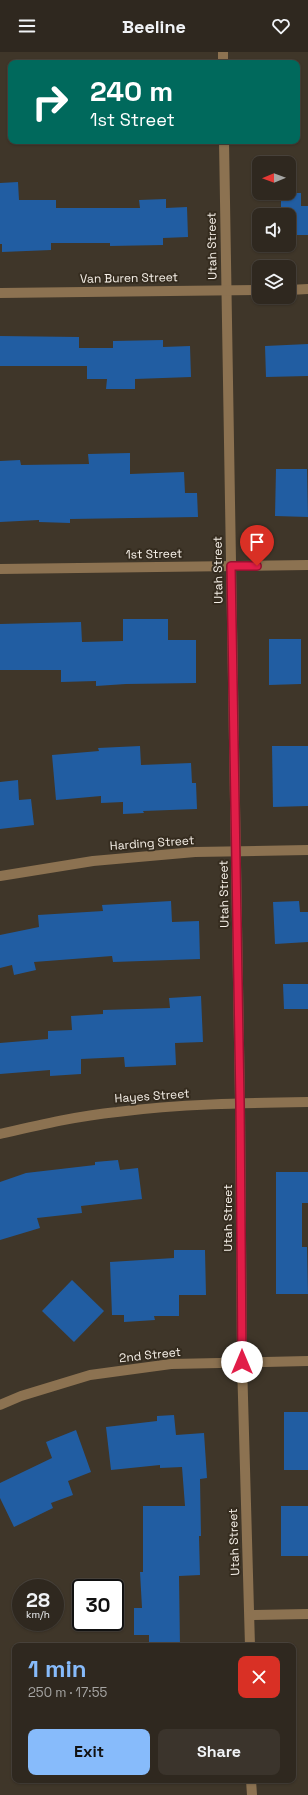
<!DOCTYPE html>
<meta charset="utf-8">
<style>
body{margin:0;font-family:"Space Grotesk",sans-serif;background:#3b342c;color:#f1f3f6;height:100vh;display:flex;flex-direction:column;font-size:15px;white-space:nowrap}
*{box-sizing:border-box;margin:0}
p{font-size:13px;color:#a7a6a4}
.icon{flex:none;width:22px;height:22px;fill:none;stroke:currentColor;stroke-width:2;stroke-linecap:round;stroke-linejoin:round}
.map{position:relative;flex:1;overflow:hidden}
.drawer{position:absolute;left:12px;top:1591px;width:284px;height:140px;display:flex;flex-direction:column;background:#2f281f;border-radius:8px;box-shadow:0 1px 3px #0004,0 0 0 1px #4a443d}
.drawer>*{flex:none}
.top-card{position:absolute;left:8px;top:8px;width:292px;height:84px;border-radius:8px;box-shadow:0 1px 3px #0004,0 0 0 1px #4a443d;background:#00695c;color:#fff;overflow:hidden}
.needle{width:26px;rotate:269deg}
.controls{position:absolute;left:252px;top:104px;display:grid;gap:8px}
.controls a{display:grid;place-items:center;width:44px;height:44px;border-radius:8px;background:#2f281f;box-shadow:0 1px 3px #0004,0 0 0 1px #4a443d;font-size:20px}
.speed{position:absolute;left:12px;top:1527px;display:flex;gap:8px;font-size:20px;font-weight:700;text-align:center}
.speed>*{display:grid;place-content:center;width:52px;height:52px;border-radius:50%;background:#2f281f;box-shadow:0 1px 3px #0004,0 0 0 1px #4a443d;line-height:1}
.speed small{font-size:10px;font-weight:400}
.speed .limit{border:2px solid #111;border-radius:6px;background:#fff;color:#111}
.pin{position:absolute;display:grid;place-items:center;width:34px;height:34px;color:#fff;margin:-41px -17px;border-radius:50% 50% 50% 0;rotate:-45deg;box-shadow:0 0 4px #0007}
.pin .icon{rotate:45deg}
.me{position:absolute;width:44px;margin:-22px;rotate:0deg;stroke-linejoin:round;filter:drop-shadow(0 0 3px #0008)}
.turn{display:flex;align-items:center;gap:14px;height:84px;padding:0 16px;font-size:18px}
.turn .icon{width:52px;height:52px;stroke-width:2.5}
.turn b{display:block;font-size:28px;line-height:34px}
.round{display:grid;place-items:center;flex:none;width:42px;height:42px;border-radius:8px;background:#3b342c}
.headline{display:flex;align-items:center;justify-content:space-between;height:68px;padding:0 16px}
h1{font-size:24px;font-weight:700;line-height:30px;color:#87bbfb}
.action{display:flex;gap:8px;margin-top:auto;padding:8px 16px}
.action a{flex:1;height:46px;border-radius:8px;background:#87bbfb;color:#111;font-size:16px;font-weight:700;line-height:46px;text-align:center}
.action a+a{background:#3b342c;color:#f1f3f6}
header{display:flex;justify-content:space-between;align-items:center;height:52px;padding:0 16px;background:#2f281f;font-size:18px;font-weight:700}
.map>svg:first-child{display:block}
.building{fill:#215da2}
.lines{fill:none;stroke-linecap:round;stroke-linejoin:round}
.minor{stroke:#8c7251;stroke-width:10}
.route-casing{stroke:#92132f;stroke-width:10}
.route{stroke:#e11d48;stroke-width:7}
.labels{text-anchor:middle;stroke-width:4;stroke-linejoin:round;paint-order:stroke}
.street-label{font-size:12px;fill:#f7f1e9;stroke:#352c1f}
</style>
<header><svg class="icon" aria-label="menu" viewBox="0 0 24 24"><path d="M4 6h16M4 12h16M4 18h16"/></svg>Beeline<svg class="icon" aria-label="heart" viewBox="0 0 24 24"><path d="M12 20l-8-8c-3-5 5-10 8-4 3-6 11-1 8 4z"/></svg></header>
<div class="map">
<svg width="308" height="1743" viewBox="0 0 308 1743">
<rect width="100%" height="100%" fill="#3f3629"/>
<!-- building -->
<g class="building">
<path d="M18,130L19,148H56V156H140L139,148L166,147V156L187,155L188,185L163,186V193L110,194V191H51V198L2,200V192H0V131Z"/>
<path d="M281,141H301V154H308V183H289V163H281Z"/>
<path d="M0,284L79,285V296H113V289L163,288V295L190,294L191,325L135,327V337H106L107,327H87V314H0Z"/>
<path d="M308,292V324L266,325L265,294Z"/>
<path d="M130,401V422L184,420L185,441H197L198,465L70,467V471L39,470V468L0,470V409L20,408L21,413L89,412L88,402Z"/>
<path d="M276,417H307L308,465L275,464Z"/>
<path d="M123,567H168V588H196V631L126,632L96,634V629L61,630V618H0V572L81,570L82,590L123,589Z"/>
<path d="M269,587H301V632L269,633Z"/>
<path d="M140,694L141,713L191,711L192,731H196L197,757L143,759L144,761L123,762V750L101,751V744L56,748L52,703L99,699L98,696Z"/>
<path d="M272,694H308V754L273,755Z"/>
<path d="M18,728L19,748L31,747L34,773L0,777V730Z"/>
<path d="M171,849L172,870L199,869L200,907L113,910L112,904L34,910L36,918L14,923L12,913L0,916V883L39,875L38,863L103,859L102,853Z"/>
<path d="M299,849L300,860H308V890L275,892L273,850Z"/>
<path d="M283,932H308V957H284Z"/>
<path d="M201,944L203,990L175,991L176,1013L125,1015L124,1005L81,1007V1022L50,1024V1018L0,1022V991L48,987V979L72,978L71,964L103,962V958L170,956L169,946Z"/>
<path d="M118,1108L120,1118L138,1116L142,1147L81,1154L82,1161L37,1166L40,1176L0,1188V1130L26,1121L95,1113V1110Z"/>
<path d="M276,1120H308V1151H302V1195H307L308,1242H276Z"/>
<path d="M174,1198H205L206,1243H179V1264H154L155,1268L124,1270V1263H112L110,1210L174,1206Z"/>
<path d="M72,1228L104,1259L74,1290L42,1259Z"/>
<rect x="284" y="1360" width="24" height="58"/>
<path d="M174,1363L176,1383L204,1381L207,1426L200,1427L201,1484H199L200,1523L179,1524L180,1594H149V1583H134V1556H142L140,1520H143V1454H185L182,1415L160,1416V1413L111,1418L106,1375L157,1369V1364Z"/>
<path d="M76,1378L91,1420L68,1429L73,1443L51,1451L53,1456L14,1475L0,1446V1431L52,1406L46,1390Z"/>
<rect x="281" y="1454" width="27" height="50"/>
</g>
<g class="lines">
<!-- minor -->
<g class="minor">
<path d="M223,0V11"/>
<path d="M224,89L240,1051L242,1310L250,1594"/>
<path d="M289,238L308,237"/>
<path d="M0,241L259,238"/>
<path d="M0,517L308,513"/>
<path d="M0,824L93,809L195,800L308,798"/>
<path d="M0,1082C39,1073 77,1064 117,1060C180,1052 244,1051 308,1050"/>
<path d="M0,1353L21,1344L90,1323L171,1312L308,1309"/>
<path d="M250,1563L308,1562"/>
<path d="M251,1728L252,1743"/>
</g>
</g>
<g class="lines">
<!-- route casing -->
<g class="route-casing">
<path id="route" d="M242,1310L240,1051L231,514H257"/>
</g>
<!-- route -->
<use href="#route" class="route"/>
</g>
<g class="labels">
<!-- street labels -->
<g class="street-label">
<text transform="translate(212 194) rotate(-91)" y="4">Utah Street</text>
<text transform="translate(129 226) rotate(-1)" y="4">Van Buren Street</text>
<text transform="translate(154 502) rotate(-1)" y="4">1st Street</text>
<text transform="translate(218 518) rotate(-91)" y="4">Utah Street</text>
<text transform="translate(152 791) rotate(-4)" y="4">Harding Street</text>
<text transform="translate(224 842) rotate(-91)" y="4">Utah Street</text>
<text transform="translate(152 1044) rotate(-4)" y="4">Hayes Street</text>
<text transform="translate(228 1166) rotate(-90)" y="4">Utah Street</text>
<text transform="translate(150 1303) rotate(-6)" y="4">2nd Street</text>
<text transform="translate(234 1490) rotate(-92)" y="4">Utah Street</text>
</g>
</g>
</svg>
<div class="controls">
<a><svg class="needle" viewBox="-14 -14 28 28"><path d="M0-13l5 13h-10z" fill="#e53935"/><path d="M0 13l5-13h-10z" fill="#a7a6a4"/></svg></a>
<a><svg class="icon" aria-label="sound" viewBox="0 0 24 24"><path d="M4 9h4l5-4v14l-5-4H4zM17 9q2 3 0 6"/></svg></a>
<a><svg class="icon" aria-label="layers" viewBox="0 0 24 24"><path d="M12 4l9 5-9 5-9-5zM3 14l9 5 9-5"/></svg></a>
</div>
<div class="speed"><div>28<small>km/h</small></div><div class="limit">30</div></div>
<div class="pin" style="left:257px;top:514px;background:#d93025"><svg class="icon" aria-label="arrive" viewBox="0 0 24 24"><path d="M6 21V4h12l-3 4 3 4H6"/></svg></div>
<svg class="me" style="left:242px;top:1310px" viewBox="-20 -20 40 40"><circle r="19" fill="#fff"/><path d="M0-13L10 11 0 6-10 11z" fill="#e11d48"/></svg>
<div class="top-card">
<div class="turn"><svg class="icon" aria-label="right" viewBox="0 0 24 24"><path d="M7 20v-9h11M14 6l5 5-5 5"/></svg><div><b>240 m</b>1st Street</div></div>
</div>
<section class="drawer">
<div class="headline"><div><h1>1 min</h1><p>250 m · 17:55</p></div><a class="round" style="background:#d93025;color:#fff"><svg class="icon" aria-label="close" viewBox="0 0 24 24"><path d="M6 6l12 12M18 6L6 18"/></svg></a></div>
<div class="action"><a>Exit</a><a>Share</a></div>
</section>
</div>
